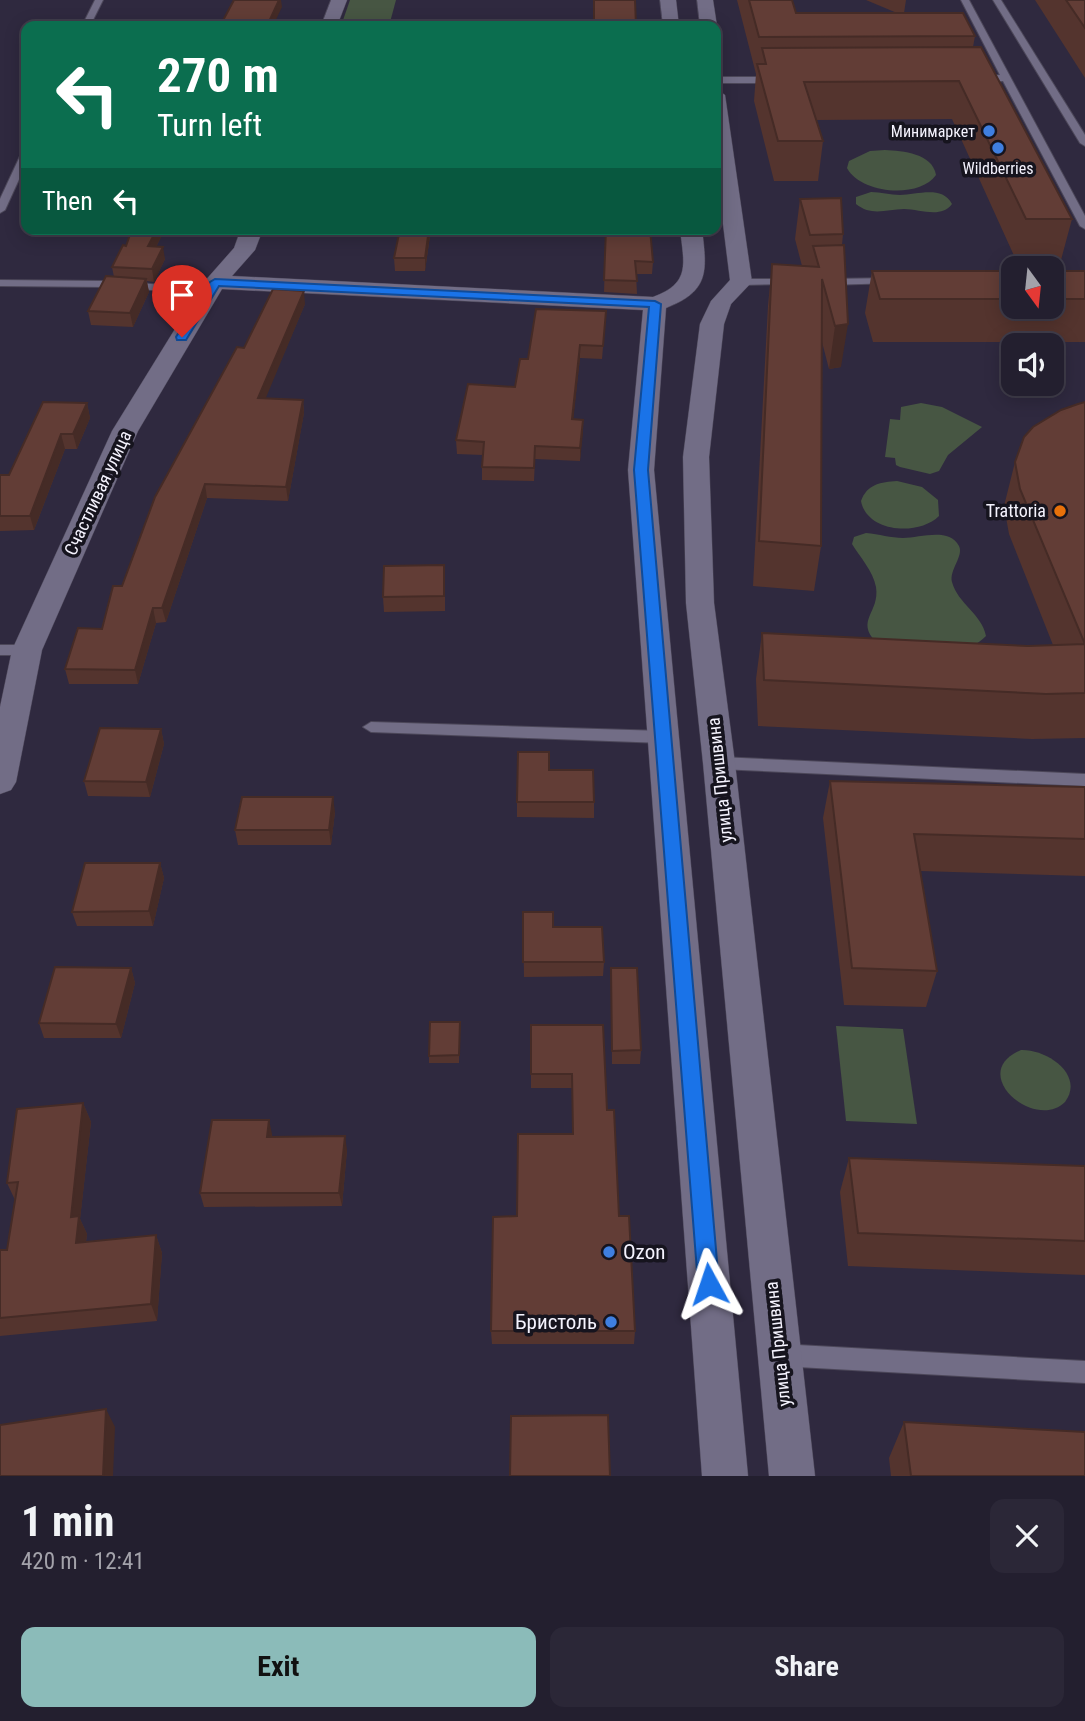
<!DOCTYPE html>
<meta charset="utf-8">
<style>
body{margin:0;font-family:"Roboto Condensed",sans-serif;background:#2b2737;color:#f1f3f6;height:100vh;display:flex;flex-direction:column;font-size:26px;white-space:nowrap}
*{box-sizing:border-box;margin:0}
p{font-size:23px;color:#a3a2aa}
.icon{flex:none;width:38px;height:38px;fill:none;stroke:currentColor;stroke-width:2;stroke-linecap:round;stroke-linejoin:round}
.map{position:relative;height:1476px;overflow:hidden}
.sheet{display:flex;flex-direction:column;background:#231f2f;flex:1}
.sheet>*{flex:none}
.banner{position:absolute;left:21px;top:21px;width:700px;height:214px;border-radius:14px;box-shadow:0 4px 18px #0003,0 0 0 2px #403d4b;background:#0b6e4f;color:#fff;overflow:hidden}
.needle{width:46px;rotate:165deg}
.fabs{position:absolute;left:1001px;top:256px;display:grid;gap:14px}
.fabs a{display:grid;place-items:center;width:63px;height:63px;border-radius:14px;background:#231f2f;box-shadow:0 4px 18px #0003,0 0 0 2px #403d4b;font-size:35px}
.pin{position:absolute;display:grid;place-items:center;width:60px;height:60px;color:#fff;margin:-72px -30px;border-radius:50% 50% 50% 0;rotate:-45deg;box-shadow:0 0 7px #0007}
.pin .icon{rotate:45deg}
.me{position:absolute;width:77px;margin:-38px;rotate:355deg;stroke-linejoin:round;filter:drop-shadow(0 0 5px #0008)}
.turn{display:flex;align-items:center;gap:24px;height:147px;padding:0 21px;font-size:32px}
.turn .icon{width:91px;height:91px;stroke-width:2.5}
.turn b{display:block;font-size:49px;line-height:60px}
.then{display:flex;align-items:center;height:66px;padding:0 21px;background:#0003;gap:14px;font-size:26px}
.round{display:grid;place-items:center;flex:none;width:74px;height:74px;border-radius:14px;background:#2b2737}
.headline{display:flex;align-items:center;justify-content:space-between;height:119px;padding:0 21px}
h1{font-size:42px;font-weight:700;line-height:52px}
.action{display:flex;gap:14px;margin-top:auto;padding:14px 21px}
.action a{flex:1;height:80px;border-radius:14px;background:#8bbbb9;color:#111;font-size:28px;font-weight:700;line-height:80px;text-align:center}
.action a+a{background:#2b2737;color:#f1f3f6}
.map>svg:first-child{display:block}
.green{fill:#475643}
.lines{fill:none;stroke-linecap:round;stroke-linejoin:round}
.service-casing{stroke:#4c4759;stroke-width:2}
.minor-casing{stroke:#4c4759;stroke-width:1}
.service{fill:#726d86;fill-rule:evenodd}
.minor{fill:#726d86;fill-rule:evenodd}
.wall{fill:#54342e}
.shaded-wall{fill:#452b26}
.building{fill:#623d36;stroke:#452b26;stroke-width:2}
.route{fill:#1a73e8;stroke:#114b97;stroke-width:2}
.shop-dot{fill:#3f7fe0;stroke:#16141e;stroke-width:2.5}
.food-dot{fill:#e8710a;stroke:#16141e;stroke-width:2.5}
.labels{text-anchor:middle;stroke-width:7;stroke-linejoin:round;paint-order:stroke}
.far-poi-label{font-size:16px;fill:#f5f3fe;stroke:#16141e;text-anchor:end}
.street-label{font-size:18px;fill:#f5f3fe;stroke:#16141e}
.poi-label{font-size:18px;fill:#f5f3fe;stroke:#16141e;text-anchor:end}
.near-poi-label{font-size:21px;fill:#f5f3fe;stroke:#16141e;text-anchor:start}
</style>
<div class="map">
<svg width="1085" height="1476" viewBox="0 0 1085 1476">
<rect width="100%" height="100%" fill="#2f293f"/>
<!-- green -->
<g class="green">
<path d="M350,0H396L389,26H341Z"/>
<path d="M885,150C903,151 932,153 936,175C919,199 861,194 847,168L849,161L870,151Z"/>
<path d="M871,192C881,192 890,195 900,195C917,195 942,185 952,204C941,219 920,209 904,209C887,209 872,217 856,204V197Z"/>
<path d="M921,403L942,407L982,427L948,455L939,471L930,474L900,467L896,465L895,458L885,457L890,419L900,420L901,407Z"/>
<path d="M897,481L922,487L938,500L939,516C919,536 867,533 861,501C867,484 881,482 897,481Z"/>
<path d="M866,533C879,534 891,538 903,538C920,538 949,527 959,546C964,556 949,570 952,582C958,604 982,614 986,636C964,658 951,642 925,641C909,640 892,641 876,642C855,620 880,613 876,587C873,571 860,557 852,544L854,537Z"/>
<path d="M836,1026L903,1029L917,1124L846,1121Z"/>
<path d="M1021,1050C1047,1049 1085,1075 1065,1102C1035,1132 966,1073 1021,1050Z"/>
</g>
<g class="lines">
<!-- service casing -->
<g class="service-casing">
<g id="service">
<path d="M95,0H103L90,26H82Z"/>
<path d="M961,0H969L1085,216V229L1080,226L1003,81L977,82L972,79L977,76L1000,75Z"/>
<path d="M993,0H1001L1085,135V146L1080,143Z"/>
<path d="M716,77H776L781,80L776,83H716Z"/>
<path d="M26,151V164L5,210L0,213V199L21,154Z"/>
<path d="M892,278L896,279V283L827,285L821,282L827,279Z"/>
<path d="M790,279L794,280V284L741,285L735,282L741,279Z"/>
<path d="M0,280L107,281L210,288L216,291L210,294L107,287L0,286Z"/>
<path d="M0,645H27L34,650L27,655H0Z"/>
<path d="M371,722L663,731L671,737L663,743L371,732L363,727Z"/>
<path d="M719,757L1085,774V786L719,769L711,763Z"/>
<path d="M780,1344L1085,1361V1383L780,1366L772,1363L769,1355L772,1347Z"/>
</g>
</g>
<!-- minor casing -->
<g class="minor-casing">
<g id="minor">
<path d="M331,0H347L337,26H321Z"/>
<path d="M660,0H676L679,26H663Z"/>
<path d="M697,0H713L717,26L716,27L700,26Z"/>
<path d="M716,89L725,95L752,282L731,304L724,324L709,457L714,603L735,763L815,1476H769L703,763L686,603L683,457L700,324L711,301L730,280L716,168Z"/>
<path d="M241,229H263L255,250L232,276L653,297C691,283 684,264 680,229H702C707,271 710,291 666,308L654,470L748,1476H702L628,470L643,310L222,289L138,431L42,650L16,782L11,790L0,794V707L12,650L112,431L204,282L234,248Z"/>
</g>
</g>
<!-- service -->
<use href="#service" class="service"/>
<!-- minor -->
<use href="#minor" class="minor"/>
</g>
<!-- wall -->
<g class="wall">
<path d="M737,0H792L796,13H897L866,0H906L904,13L975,36L973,47L1072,219L1061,260H1016L952,119L816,120L823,141L818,181H774L754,101L756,74Z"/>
<path d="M1035,0H1085V78Z"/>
<path d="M800,199L843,234L842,245L841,367L829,369L822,342L821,546L814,591L753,586L768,306L772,264L802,266L795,239Z"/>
<path d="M132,229H165L156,247L165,259L154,282L147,281L149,292L133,327L91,325L88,311L114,277L112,267L126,246Z"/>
<path d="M431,229L425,271H395L394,258Z"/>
<path d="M606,229L653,262L652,274H636L637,294L604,292Z"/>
<path d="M872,271H1013V306H1052V271H1085V342H873L865,313Z"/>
<path d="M305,304L265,398L303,400L304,413L288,501L207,498L166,622L156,623L138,684H69L65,669L102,629L122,586L244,348Z"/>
<path d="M605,324L602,359L580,358L573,419L583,420L580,461L535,459L534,481L482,480V467L483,455L457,454L456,440L515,387L528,359Z"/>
<path d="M1085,402V738L1032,739L758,726L756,679L762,633L1028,646L1053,645L1009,534L1004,506L1015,462Z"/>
<path d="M87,403L90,418L77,449H65L34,530L0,531V475H9Z"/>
<path d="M445,579V611L384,612L383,597Z"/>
<path d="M161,729L164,744L150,797L88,796L84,781Z"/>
<path d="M549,770L594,802V818L517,817V802Z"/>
<path d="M830,781L1085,787V876L920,871L937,971L926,1007L844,1005L823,818Z"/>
<path d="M335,812L331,845H238L235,830Z"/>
<path d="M160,863L164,878L153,926H77L72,912Z"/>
<path d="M523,912L553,927L604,962L603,976L524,977Z"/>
<path d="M131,968L135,983L121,1038H44L39,1023Z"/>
<path d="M611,968L641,1050L640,1064H612Z"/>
<path d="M460,1022L459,1063H429V1056Z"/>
<path d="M531,1025L607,1110L619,1216L635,1331L634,1344H492L491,1331L517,1216L572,1134V1088H531Z"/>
<path d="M83,1103L91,1122L80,1219L87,1234L86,1242L156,1235L162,1253L157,1321L0,1336V1250H7L15,1200L7,1183Z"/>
<path d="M272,1134V1137L347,1150L342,1206L204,1207L200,1193Z"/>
<path d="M849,1158L1085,1166V1275L848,1266L840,1192Z"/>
<path d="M904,1422L1085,1476H891L889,1458Z"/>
</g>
<!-- shaded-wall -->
<g class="shaded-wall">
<path d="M279,0H281L282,7L273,26H267Z"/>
<path d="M157,229H165L150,259L148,246Z"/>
<path d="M429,229H431L425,271V258Z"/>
<path d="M163,247L165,259L154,282L152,269Z"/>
<path d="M146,279L149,292L133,327L130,313Z"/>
<path d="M304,291L305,304L260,412L258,398Z"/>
<path d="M848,324L841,367L829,369L835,326Z"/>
<path d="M580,345V358L572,432V419Z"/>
<path d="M303,400L304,413L288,501L286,487Z"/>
<path d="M87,403L90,418L77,449L73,434Z"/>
<path d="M583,420V433L580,461V448Z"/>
<path d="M61,434L65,449L34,530L30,516Z"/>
<path d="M205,484L207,498L166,622L162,608Z"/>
<path d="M153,608L156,623L138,684L135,670Z"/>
<path d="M161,729L164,744L150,797L146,782Z"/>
<path d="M333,797L335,812L331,845L329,830Z"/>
<path d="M160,863L164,878L153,926L149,911Z"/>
<path d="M131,968L135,983L121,1038L116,1024Z"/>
<path d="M83,1103L91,1122L80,1219L87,1234L83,1261L76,1243L71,1217Z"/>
<path d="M269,1120L272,1134L270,1151L267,1137Z"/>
<path d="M345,1136L347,1150L342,1206L339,1193Z"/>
<path d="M156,1235L162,1253L157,1321L151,1304Z"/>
<path d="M106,1409L115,1427L113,1476H103Z"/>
</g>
<!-- building -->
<g class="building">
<path d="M234,0H279L267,26H220Z"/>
<path d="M594,0H635L636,26H594Z"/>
<path d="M749,0H792L796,13H963L975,36L759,37Z"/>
<path d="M1066,0H1085V28Z"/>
<path d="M981,47L1072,219H1026L959,81L804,82L823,141H778L757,64H766L762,48Z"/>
<path d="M841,198L843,234L810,235L800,199Z"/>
<path d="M132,229H157L148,246L163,247L152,269L112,267L123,245L126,246Z"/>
<path d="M400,229H429L425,258H394Z"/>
<path d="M606,229H650L653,262L635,261L637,281L604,280Z"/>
<path d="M844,245L848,324L835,326L822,279L821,546L759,541L772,264L819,267L813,246Z"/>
<path d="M872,271H1013V299H880Z"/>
<rect x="1052" y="271" width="33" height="28"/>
<path d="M106,276L146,279L130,313L88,311Z"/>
<path d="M273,289L304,291L258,398L303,400L286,487L205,484L162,608H153L135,670L65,669L78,628L102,629L113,586H122L155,497L237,347L244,348Z"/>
<path d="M536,309L606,311L603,346L580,345L572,419L583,420L580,448L535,446L534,468L482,467L484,442L456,440L468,384L515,387L520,359H528Z"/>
<path d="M43,402L87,403L73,434H61L30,516H0V475H9Z"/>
<path d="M1085,402V693L1046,694L764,680L762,633L1028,646L1085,644L1020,489L1015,462L1024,437L1033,427L1061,410L1078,404Z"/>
<path d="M444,565V596L383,597L384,566Z"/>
<path d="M100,728L161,729L146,782L84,781Z"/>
<path d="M518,752H549V770H593L594,802H517Z"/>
<path d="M830,781L1085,787V839L914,834L937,971L852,968Z"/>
<path d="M242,797H333L329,830H235Z"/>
<path d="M85,863H160L149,911L72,912Z"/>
<path d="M523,912H553V927H602L604,962H523Z"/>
<path d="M55,967L131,968L116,1024L39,1023Z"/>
<path d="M611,968H637L641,1050L612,1051Z"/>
<path d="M430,1022H460L459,1055L429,1056Z"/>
<path d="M531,1025H603L607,1110H614L619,1216H629L635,1331H491L493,1217L517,1216L518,1134H573L572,1074H531Z"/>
<path d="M83,1103L71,1217L79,1216L76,1243L156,1235L151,1304L0,1318V1250H7L18,1182L7,1183L17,1109Z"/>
<path d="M212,1120H269L267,1137L345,1136L339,1193H200Z"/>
<path d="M849,1158L1085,1166V1241L858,1233Z"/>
<path d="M106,1409L103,1476H0V1425Z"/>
<path d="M608,1415L610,1476H510L511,1416Z"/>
<path d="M904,1422L1085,1432V1476H911Z"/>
</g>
<!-- route -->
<path class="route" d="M215,279L655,301L661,304L648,470L719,1284L716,1292L709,1295L701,1292L698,1284L634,470L649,307L219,286L186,340H177L176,337L210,282Z"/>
<!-- markers -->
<g class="shop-dot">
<circle cx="989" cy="131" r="7"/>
<circle cx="998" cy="148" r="7"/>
<circle cx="609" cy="1252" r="7"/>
<circle cx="611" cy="1322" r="7"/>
</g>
<circle class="food-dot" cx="1060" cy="511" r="7"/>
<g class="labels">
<!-- far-poi labels -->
<g class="far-poi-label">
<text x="975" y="137">Минимаркет</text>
<text x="998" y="174" text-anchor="middle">Wildberries</text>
</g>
<!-- street labels -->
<g class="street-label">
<text transform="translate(98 493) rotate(-65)" y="6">Счастливая улица</text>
<text transform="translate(720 780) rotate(-96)" y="6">улица Пришвина</text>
<text transform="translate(778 1344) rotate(-96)" y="6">улица Пришвина</text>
</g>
<!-- poi labels -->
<g class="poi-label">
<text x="1046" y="517">Trattoria</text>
</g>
<!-- near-poi labels -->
<g class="near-poi-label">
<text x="623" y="1259">Ozon</text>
<text x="597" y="1329" text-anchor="end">Бристоль</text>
</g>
</g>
</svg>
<div class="fabs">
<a><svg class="needle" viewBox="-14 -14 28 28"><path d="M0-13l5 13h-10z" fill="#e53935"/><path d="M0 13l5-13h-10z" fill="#a3a2aa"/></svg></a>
<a><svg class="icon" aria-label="sound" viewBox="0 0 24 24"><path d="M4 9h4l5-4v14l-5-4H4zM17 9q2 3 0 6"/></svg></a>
</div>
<div class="pin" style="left:182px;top:337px;background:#d93025"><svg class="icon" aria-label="arrive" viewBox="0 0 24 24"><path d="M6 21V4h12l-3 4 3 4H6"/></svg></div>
<svg class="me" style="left:709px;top:1284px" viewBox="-20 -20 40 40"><path d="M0-17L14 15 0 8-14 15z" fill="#1a73e8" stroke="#fff" stroke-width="4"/></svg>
<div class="banner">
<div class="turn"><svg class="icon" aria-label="left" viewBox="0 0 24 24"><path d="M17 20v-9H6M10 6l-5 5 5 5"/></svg><div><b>270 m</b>Turn left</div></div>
<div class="then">Then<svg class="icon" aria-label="left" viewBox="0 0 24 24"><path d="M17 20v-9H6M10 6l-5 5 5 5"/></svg></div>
</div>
</div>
<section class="sheet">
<div class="headline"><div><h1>1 min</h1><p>420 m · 12:41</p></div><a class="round"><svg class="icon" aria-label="close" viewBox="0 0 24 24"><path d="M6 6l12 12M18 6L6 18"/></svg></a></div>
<div class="action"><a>Exit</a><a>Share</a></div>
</section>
